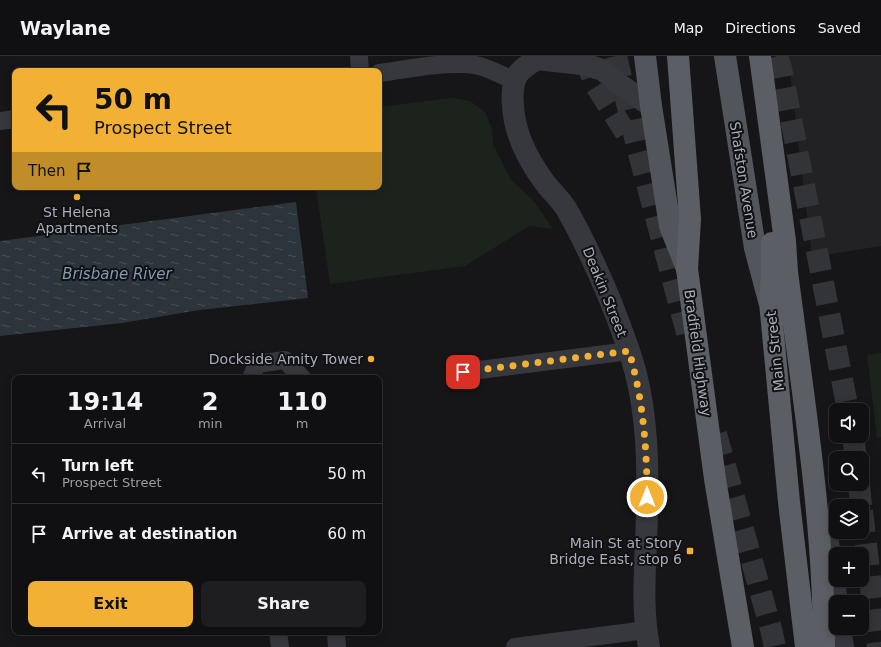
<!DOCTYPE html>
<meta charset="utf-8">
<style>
body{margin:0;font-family:"DejaVu Sans",sans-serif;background:#1e1e20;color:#f1f3f6;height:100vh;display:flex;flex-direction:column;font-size:15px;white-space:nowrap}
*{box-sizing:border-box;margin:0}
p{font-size:13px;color:#9c9d9f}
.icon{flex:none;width:22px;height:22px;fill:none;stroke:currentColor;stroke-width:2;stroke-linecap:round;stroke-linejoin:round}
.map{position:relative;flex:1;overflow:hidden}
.details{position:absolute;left:12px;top:319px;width:370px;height:260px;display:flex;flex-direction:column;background:#101012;border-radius:8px;box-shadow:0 2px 10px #0003,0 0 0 1px #303032}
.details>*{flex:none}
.banner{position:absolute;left:12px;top:12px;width:370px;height:122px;border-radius:8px;box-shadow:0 2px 10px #0003,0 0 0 1px #303032;background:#f2b134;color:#111;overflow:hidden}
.buttons{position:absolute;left:829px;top:347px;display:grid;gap:8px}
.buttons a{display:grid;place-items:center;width:40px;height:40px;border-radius:8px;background:#101012;box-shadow:0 2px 10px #0003,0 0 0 1px #303032;font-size:20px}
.pin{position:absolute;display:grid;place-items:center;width:34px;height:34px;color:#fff;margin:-17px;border-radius:8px;box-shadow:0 2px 6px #0006}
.me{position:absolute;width:44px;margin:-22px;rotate:0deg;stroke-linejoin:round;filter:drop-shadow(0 0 3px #0008)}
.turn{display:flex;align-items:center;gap:14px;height:84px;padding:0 16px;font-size:18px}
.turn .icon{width:52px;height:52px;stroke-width:2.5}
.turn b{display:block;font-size:28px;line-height:34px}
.then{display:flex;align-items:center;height:38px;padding:0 16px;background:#0003;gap:8px;font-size:15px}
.eta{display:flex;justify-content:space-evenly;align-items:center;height:68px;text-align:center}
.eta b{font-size:24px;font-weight:600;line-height:28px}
.cta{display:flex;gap:8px;margin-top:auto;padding:8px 16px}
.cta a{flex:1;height:46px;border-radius:8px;background:#f2b134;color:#111;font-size:16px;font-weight:600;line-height:46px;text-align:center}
.cta a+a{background:#1e1e20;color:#f1f3f6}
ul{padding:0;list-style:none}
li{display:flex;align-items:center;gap:12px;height:60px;padding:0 16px;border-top:1px solid #303032}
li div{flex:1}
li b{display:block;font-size:15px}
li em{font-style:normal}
header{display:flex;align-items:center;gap:24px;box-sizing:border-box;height:56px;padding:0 20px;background:#101012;border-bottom:1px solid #303032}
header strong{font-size:19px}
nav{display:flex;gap:22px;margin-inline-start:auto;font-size:14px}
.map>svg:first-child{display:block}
.built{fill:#222225}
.green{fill:#1c231d}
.water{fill:url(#water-ripples)}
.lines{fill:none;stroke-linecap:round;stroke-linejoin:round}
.motorway-tunnel{stroke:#333438;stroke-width:22;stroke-dasharray:22 11;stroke-linecap:butt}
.minor{stroke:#37383d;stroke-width:18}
.tertiary{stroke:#37383d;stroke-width:22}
.primary{stroke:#53555c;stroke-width:22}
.trunk{stroke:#5b5e65;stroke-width:22}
.route{stroke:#f2b134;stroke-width:7;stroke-dasharray:0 12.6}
.poi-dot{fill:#f2b134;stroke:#111113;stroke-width:1.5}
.labels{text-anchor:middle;stroke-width:4;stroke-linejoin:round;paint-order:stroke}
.street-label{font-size:14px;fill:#a8adb8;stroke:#111113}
.poi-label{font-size:14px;fill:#a8adb8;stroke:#111113;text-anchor:end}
.water-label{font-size:15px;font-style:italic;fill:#7f9bb3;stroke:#111113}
</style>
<header>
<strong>Waylane</strong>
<nav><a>Map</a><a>Directions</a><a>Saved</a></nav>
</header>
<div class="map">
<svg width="881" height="591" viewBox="0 0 881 591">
<defs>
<pattern id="water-ripples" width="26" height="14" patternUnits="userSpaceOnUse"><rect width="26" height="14" fill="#2c353c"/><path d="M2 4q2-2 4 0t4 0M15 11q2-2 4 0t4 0" fill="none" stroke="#485056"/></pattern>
</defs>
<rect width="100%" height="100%" fill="#161618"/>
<!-- built -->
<path class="built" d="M788,0H881V190L812,201Z"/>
<!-- green -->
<g class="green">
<path d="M451,42L470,45L485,56L492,73L493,89L511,124L533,144L553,173L529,170L465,210L330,228L316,131H379V51Z"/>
<path d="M881,297V381L877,382L867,299Z"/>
</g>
<!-- water -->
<path class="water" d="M296,146L308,242L199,254L122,267L0,280V185Z"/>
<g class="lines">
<!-- motorway-tunnel -->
<g class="motorway-tunnel">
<path d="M584,0L595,28L629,82"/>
<path d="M616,0L638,94L689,284"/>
<path d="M777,0L781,12L848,354"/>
<path d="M716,378L771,573L775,591"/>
<path d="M853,380L856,402"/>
<path d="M859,428L861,450"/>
<path d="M862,455L878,591"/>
</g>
<!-- minor -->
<g class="minor">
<path d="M359,0L360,15"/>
<path d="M379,17C408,13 446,5 475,9C488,11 502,20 515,25"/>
<path d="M0,65L15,63"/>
<path d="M463,316L629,295"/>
<path d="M251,322L257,308L285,304L302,322"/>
<path d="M278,576L280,591"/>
<path d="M336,576L337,591"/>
<path d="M515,591L646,574"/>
</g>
<!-- tertiary -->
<g class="tertiary">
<path d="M541,0C533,6 524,10 518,18C513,26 512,39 513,49C514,78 528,104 545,127C552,136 561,144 567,154C584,184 598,215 611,246C620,270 630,294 636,318C647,362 648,407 647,451C647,498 640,544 649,591"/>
<path d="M537,3L582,8L603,14L616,26L651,50"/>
<path d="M828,486L837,546"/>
<path d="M840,572L843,591"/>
</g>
<!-- primary -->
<g class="primary">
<path d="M645,0L651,50L670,170L687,213"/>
<path d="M725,0L755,192L769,245"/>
</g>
<!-- trunk -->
<g class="trunk">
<path d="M678,0L690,163L687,213L715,423L743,591"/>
<path d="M760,0L785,185L787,216C803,340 824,466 824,591"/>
<path d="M772,187V218L770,246L789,446L806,591"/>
</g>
</g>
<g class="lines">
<!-- route -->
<path class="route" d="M463,316L629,295C643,343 647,391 647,441"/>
</g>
<!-- markers -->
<g class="poi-dot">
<circle cx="77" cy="141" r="4"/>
<circle cx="371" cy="303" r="4"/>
<rect x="686" y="491" width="8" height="8" rx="2"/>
</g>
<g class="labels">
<!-- street labels -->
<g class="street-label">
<text transform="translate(744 124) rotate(81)" y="5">Shafston Avenue</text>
<text transform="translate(605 236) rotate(68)" y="5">Deakin Street</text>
<text transform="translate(775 295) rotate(-96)" y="5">Main Street</text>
<text transform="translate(698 297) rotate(82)" y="5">Bradfield Highway</text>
</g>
<!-- poi labels -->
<g class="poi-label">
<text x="77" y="161" text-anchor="middle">St Helena<tspan x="77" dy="16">Apartments</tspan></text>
<text x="363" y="308">Dockside Amity Tower</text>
<text x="682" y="492">Main St at Story<tspan x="682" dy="16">Bridge East, stop 6</tspan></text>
</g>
<!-- water labels -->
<g class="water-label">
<text x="117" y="223">Brisbane River</text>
</g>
</g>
</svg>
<div class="buttons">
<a><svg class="icon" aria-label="sound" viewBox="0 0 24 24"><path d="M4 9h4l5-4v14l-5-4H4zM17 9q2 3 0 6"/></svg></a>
<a><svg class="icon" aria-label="search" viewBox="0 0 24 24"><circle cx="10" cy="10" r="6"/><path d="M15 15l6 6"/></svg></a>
<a><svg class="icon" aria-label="layers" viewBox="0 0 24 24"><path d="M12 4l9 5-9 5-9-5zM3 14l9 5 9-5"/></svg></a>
<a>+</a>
<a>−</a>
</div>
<div class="pin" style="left:463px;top:316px;background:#d93025"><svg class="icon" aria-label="arrive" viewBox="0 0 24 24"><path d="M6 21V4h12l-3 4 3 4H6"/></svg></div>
<svg class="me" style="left:647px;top:441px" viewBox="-20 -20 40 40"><circle r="17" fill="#f2b134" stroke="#fff" stroke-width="3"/><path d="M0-11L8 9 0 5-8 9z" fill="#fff"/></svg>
<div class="banner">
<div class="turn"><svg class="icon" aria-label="left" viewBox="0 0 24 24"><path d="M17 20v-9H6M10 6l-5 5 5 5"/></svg><div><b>50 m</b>Prospect Street</div></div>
<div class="then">Then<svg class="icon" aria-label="arrive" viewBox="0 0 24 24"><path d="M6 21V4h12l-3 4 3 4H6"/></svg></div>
</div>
<section class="details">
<div class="eta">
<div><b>19:14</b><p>Arrival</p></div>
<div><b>2</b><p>min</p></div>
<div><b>110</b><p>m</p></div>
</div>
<ul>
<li><svg class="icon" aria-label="left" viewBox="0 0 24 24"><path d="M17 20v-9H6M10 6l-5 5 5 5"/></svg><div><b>Turn left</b><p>Prospect Street</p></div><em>50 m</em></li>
<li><svg class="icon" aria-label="arrive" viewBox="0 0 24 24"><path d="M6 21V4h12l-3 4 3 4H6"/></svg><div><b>Arrive at destination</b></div><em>60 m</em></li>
</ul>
<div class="cta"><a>Exit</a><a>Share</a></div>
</section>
</div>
